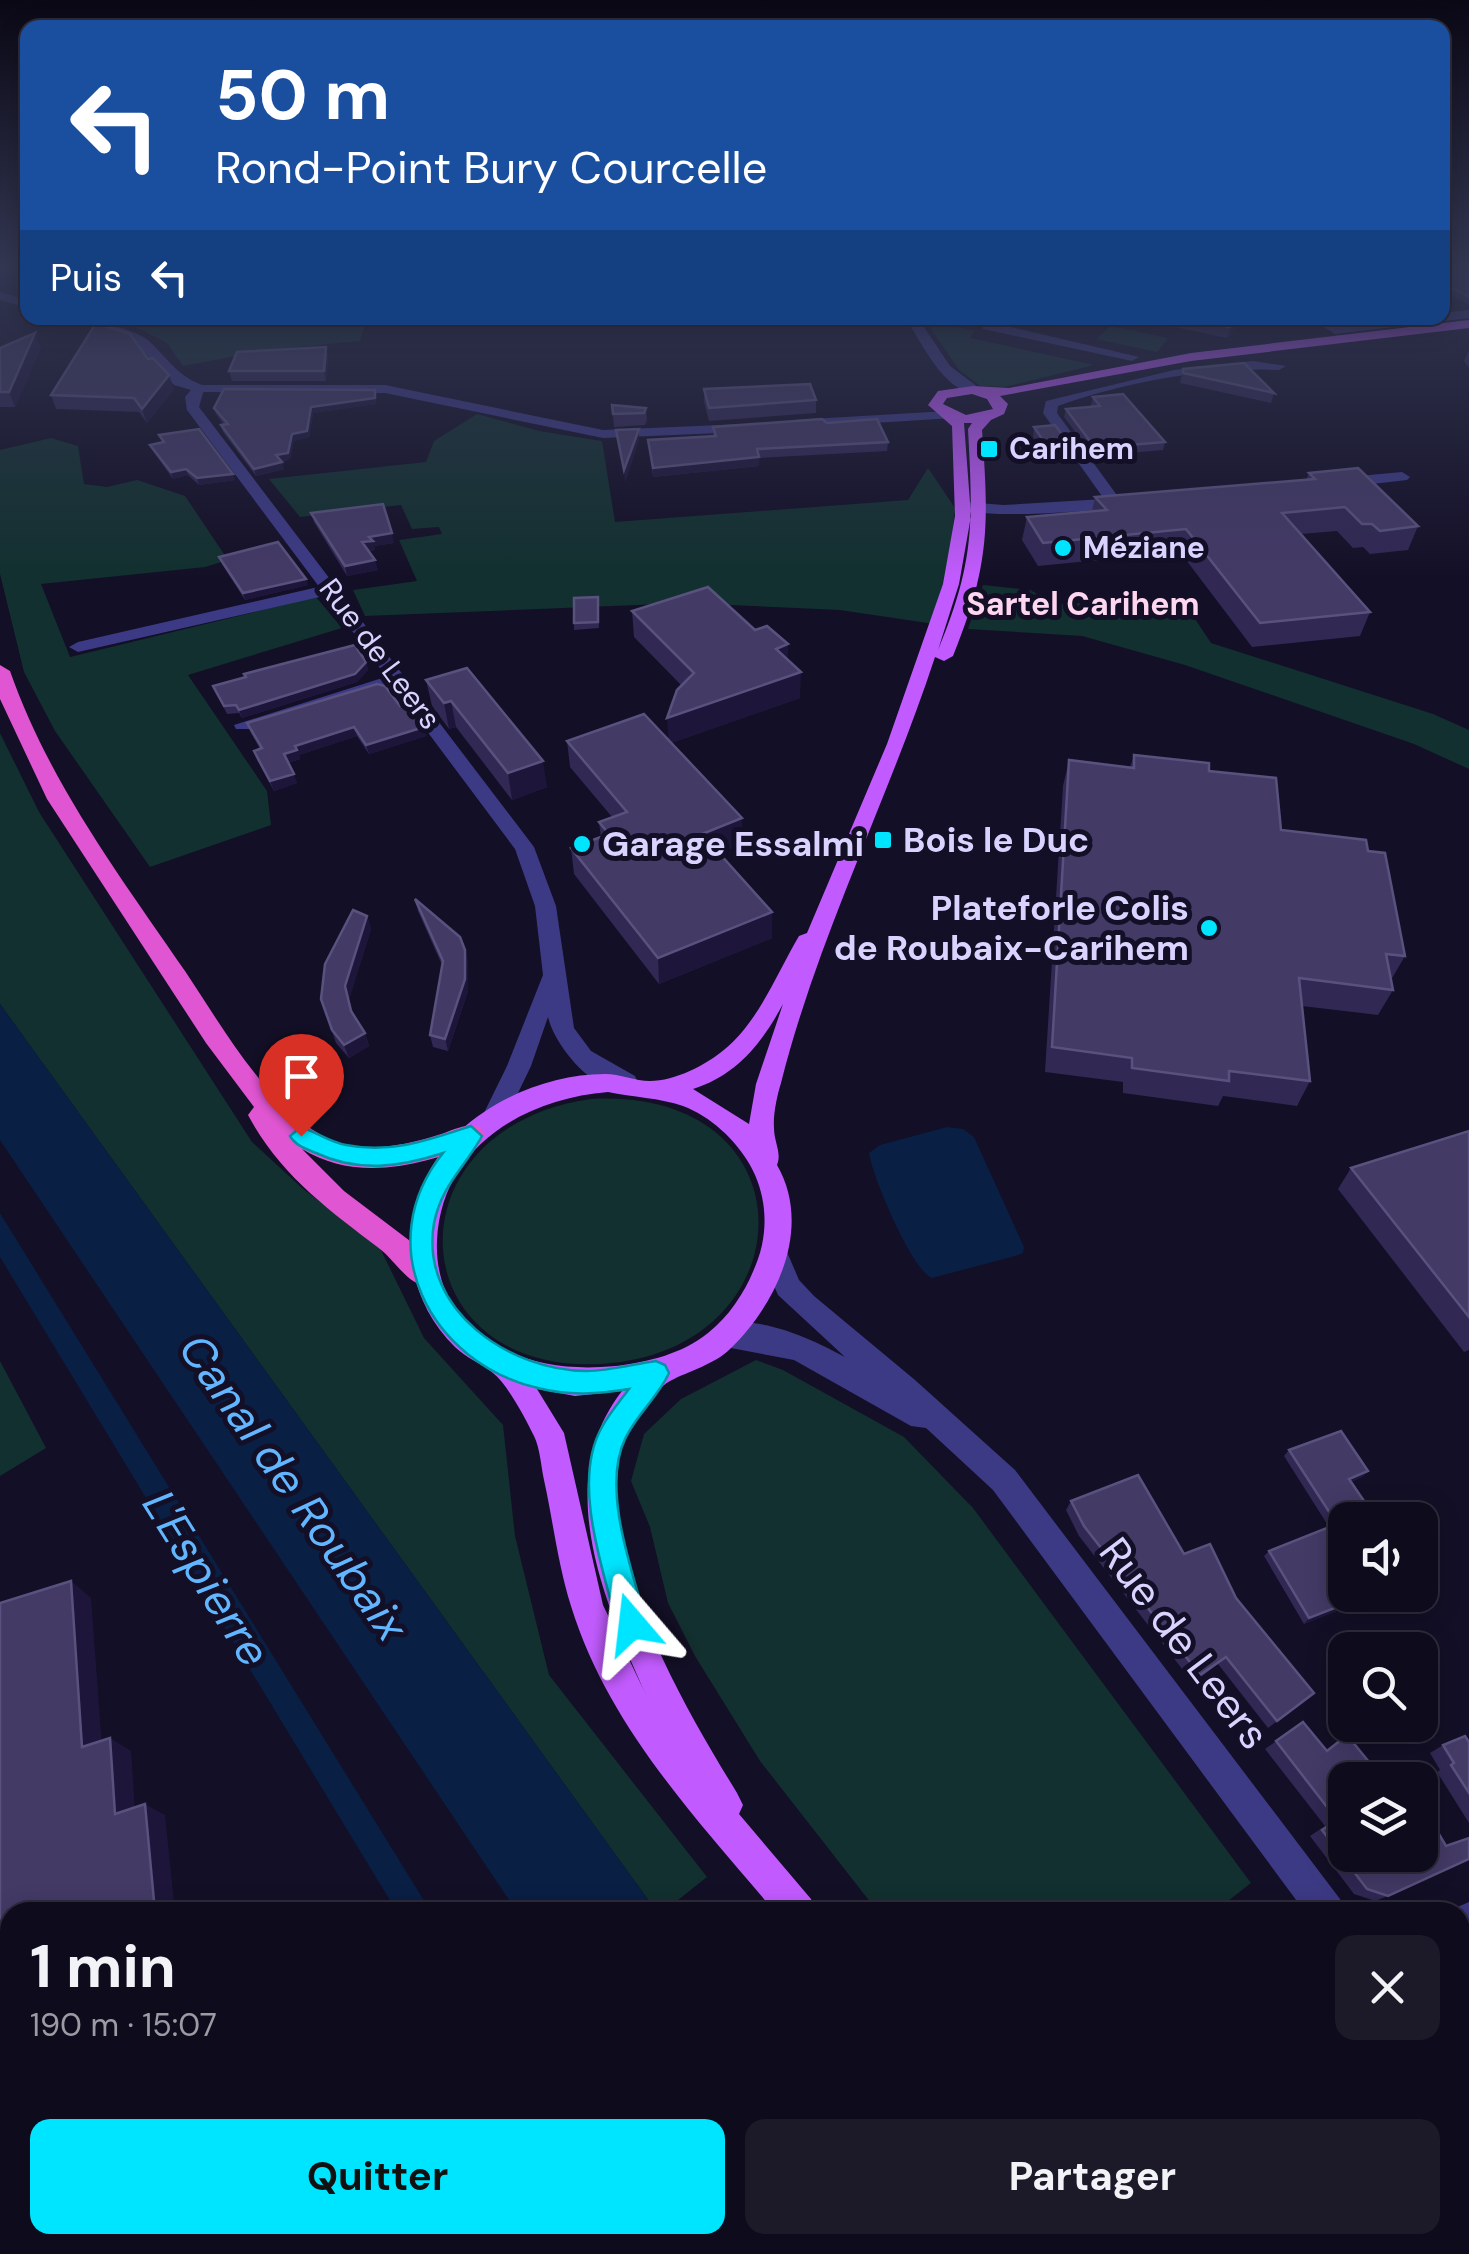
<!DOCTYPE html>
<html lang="fr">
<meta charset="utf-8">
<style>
body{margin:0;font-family:"DM Sans",sans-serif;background:#1c1929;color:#f1f3f6;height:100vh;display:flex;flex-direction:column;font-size:38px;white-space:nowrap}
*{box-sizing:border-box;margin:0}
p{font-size:32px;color:#9b9ba3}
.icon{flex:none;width:55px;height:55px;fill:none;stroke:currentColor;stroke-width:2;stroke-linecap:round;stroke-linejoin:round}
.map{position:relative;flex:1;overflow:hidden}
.details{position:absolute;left:0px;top:1902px;width:1470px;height:352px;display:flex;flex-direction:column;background:#0e0b1c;border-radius:30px 30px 0 0;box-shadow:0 5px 25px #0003,0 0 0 2px #2e2b3b}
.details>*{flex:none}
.banner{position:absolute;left:20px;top:20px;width:1430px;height:305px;border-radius:20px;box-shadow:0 5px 25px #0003,0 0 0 2px #2e2b3b;background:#1a4fa0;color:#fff;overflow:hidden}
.fabs{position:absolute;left:1328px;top:1502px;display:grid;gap:20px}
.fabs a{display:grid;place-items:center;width:110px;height:110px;border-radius:20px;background:#0e0b1c;box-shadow:0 5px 25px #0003,0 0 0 2px #2e2b3b;font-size:50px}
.pin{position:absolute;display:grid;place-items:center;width:85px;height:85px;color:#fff;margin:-102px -42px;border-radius:50% 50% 50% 0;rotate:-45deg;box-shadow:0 0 10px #0007}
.pin .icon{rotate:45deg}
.me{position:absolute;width:110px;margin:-55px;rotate:343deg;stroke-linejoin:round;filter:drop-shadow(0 0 8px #0008)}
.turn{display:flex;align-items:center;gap:35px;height:210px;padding:0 30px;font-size:45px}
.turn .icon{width:130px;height:130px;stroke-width:2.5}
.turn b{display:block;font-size:70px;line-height:85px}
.then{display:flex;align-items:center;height:95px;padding:0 30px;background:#0003;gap:20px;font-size:38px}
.round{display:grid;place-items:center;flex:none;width:105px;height:105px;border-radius:20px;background:#1c1929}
.overview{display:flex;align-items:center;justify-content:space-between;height:170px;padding:0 30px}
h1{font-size:60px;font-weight:700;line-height:75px}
.button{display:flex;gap:20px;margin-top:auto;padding:20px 30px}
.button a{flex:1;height:115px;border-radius:20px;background:#00e5ff;color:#111;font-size:40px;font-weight:700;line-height:115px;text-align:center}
.button a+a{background:#1c1929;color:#f1f3f6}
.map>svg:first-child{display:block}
.green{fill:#12302f}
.water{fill:#0a1f44}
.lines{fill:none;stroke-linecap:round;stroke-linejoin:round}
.minor{fill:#3d3a85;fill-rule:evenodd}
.tertiary{fill:#3d3a85;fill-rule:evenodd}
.primary{fill:#c25bff;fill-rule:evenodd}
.trunk{fill:#e055d1;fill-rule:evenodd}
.wall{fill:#312854}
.shaded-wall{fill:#1d163a}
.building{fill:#433a66;stroke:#5a527e;stroke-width:2.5}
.route{fill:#00e5ff;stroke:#0095a6;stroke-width:2.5}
.poi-dot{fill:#00e5ff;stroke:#130f26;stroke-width:4}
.labels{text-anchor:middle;stroke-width:10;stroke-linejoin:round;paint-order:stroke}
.far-poi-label{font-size:30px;font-weight:bold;fill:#d9d4ff;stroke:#130f26;text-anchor:start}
.far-street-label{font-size:30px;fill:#d9d4ff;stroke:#130f26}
.far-quarter-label{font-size:32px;font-weight:bold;fill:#ffd6f0;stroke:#130f26}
.poi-label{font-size:35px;font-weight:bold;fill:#d9d4ff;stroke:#130f26;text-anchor:start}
.near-street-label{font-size:42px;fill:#d9d4ff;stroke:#130f26}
.near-water-label{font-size:45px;font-style:italic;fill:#62b6ff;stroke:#130f26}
</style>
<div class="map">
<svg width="1469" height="2254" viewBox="0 0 1469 2254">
<rect width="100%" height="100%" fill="#130f26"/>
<!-- green -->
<g class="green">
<path d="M170,318H367L360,341L274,349L183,366L167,343L136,327Z"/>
<path d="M924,318H953L946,325L975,331L970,338L1094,365L1005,387L980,386L959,370Z"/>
<path d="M1110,326L1168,338L1157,352L1097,339Z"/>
<path d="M477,414L539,431L602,441L615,522L908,500L928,468L955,508L949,563L934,624L840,610L686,603L365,616L353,590L417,581L399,540L442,534L439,527L412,529L401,505L300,517L269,479L426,462L434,441Z"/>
<path d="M51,438L78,446L84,484L107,487L137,480L185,496L228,560L205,567L41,584L70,657L316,597L342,628L188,675L267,791L271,825L150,867L55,731L24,672L0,574V450Z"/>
<path d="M983,585L1030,590L1056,604L1182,599L1211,643L1433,714L1469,730V769L1414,744L1185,665L1082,636L968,629Z"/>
<path d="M0,733L39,812L252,1142L302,1188L379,1246L424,1338L503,1425L515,1536L549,1675L707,1877L663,1912H657L0,1004Z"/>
<path d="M591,1099C818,1087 808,1354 599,1364C398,1373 386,1128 591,1099Z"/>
<path d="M756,1360L783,1370L904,1437L973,1508L1251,1883L1214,1912H878L760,1761L695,1656L668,1603L650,1527L631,1481L644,1434L681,1399Z"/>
<path d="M0,1361L46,1448L0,1476Z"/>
</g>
<!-- water -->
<g class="water">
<path d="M0,1004L657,1912H517L0,1140Z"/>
<path d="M947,1127L963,1129L974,1137L1024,1247L1023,1253L1015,1256L932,1278C912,1271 872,1176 869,1153L880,1145Z"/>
<path d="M0,1213L431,1912H397L0,1257Z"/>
<path d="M742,2245H897L904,2254H748Z"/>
</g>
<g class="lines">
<!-- minor -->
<g class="minor">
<path d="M990,318H1003L998,324L1139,357L1132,361L983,329L982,326Z"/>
<path d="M1253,361L1286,366L1279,370C1206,367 1126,382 1058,406L1057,413L1119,498L1133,499V505C1104,511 976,521 955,507L963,502L1004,505L1104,499L1043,413L1046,401L1174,370Z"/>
<path d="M200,385H385L603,430L744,424L751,428L744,432L603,438L385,393L195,392V386Z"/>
<path d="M948,411L955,415L953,418L794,428L787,424L794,420Z"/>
<path d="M1402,472L1410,477L1407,480L1337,488L1329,483L1337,478Z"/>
<path d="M331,584L337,585V593L78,652L69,647L78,642Z"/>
<path d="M398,673L407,678L404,682L250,729H236L234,725Z"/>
<path d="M777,1249L787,1252L799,1280L814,1296L915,1380L1015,1470L1340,1899L1345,1912H1305L993,1490L926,1428L911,1426L794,1360L715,1345L711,1336L715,1327C755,1312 810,1338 845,1357L778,1295L763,1260L767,1252Z"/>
<path d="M1469,1902V1939L1460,1943V1912H1446Z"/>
<path d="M1460,2079L1469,2083V2131L1460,2127Z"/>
</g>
<!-- tertiary -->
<g class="tertiary">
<path d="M0,292L28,300V308L0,300Z"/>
<path d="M1469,310V318L1335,334L1310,318H1324L1337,326L1442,318V313Z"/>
<path d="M65,318C84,317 135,328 149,341C169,360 178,377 205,386L199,407L534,847L556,906L574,1028L591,1051L635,1076L638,1083L635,1090C599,1101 555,1047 548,1017L531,1066L503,1124H485L482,1117L507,1066L543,975L535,906L515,849L187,410L185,397L191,390L174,385L136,343Z"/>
<path d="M906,318H918L950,366L978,387V393C945,395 921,342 906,318Z"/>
</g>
<!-- primary -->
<g class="primary">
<path d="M1469,320V328L1191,361L1000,396L1008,404L1004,414L991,420L982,430C989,525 990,565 953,656L944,661L935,657C888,800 818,936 781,1083C777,1096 773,1114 774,1128C774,1142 782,1153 777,1165C813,1227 777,1304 730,1349C715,1364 689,1371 670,1381C651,1392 626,1426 621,1447C597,1559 681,1701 737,1793L743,1805L739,1814L811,1899L816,1912H775C696,1818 608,1726 571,1606C558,1565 553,1521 544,1480C541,1466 540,1448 534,1436C525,1418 508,1385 493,1373C481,1363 466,1358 455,1347C393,1286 398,1191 460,1131C497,1096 554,1074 605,1074C620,1074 635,1081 650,1081C675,1081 706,1065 725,1049C759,1021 777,973 799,936L807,933L887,744L943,584L955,516L952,426L928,405L938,391L973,386L1009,388L1191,353ZM972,394L987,399L993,409L966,415L943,404L947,398ZM964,423H972L968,429C973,521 975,562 938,650L959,584L971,516ZM783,1004L756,1084L749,1124L693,1089C737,1075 762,1043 783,1004ZM608,1092C632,1097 660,1098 683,1106C710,1116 736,1140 750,1165C766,1193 769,1228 758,1259C748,1287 732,1314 708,1333C682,1354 648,1362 616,1366C552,1372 495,1360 454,1306C441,1288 436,1263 437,1241C441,1148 523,1099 608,1092ZM537,1389L575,1396L622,1391C551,1482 605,1604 647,1697L603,1605L564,1433Z"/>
<path d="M1035,2245H1080L1084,2254H1039Z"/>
</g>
<!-- trunk -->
<path class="trunk" d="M0,665L10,671C49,782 119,875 185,971C222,1026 270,1113 333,1141C365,1154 406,1145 438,1135C452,1131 466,1122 481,1127L485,1135L481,1143C422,1164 360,1184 302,1149L344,1191L418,1247L440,1275L436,1284C412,1293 398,1263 380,1249C328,1209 280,1175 248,1115L254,1107L206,1043L47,799L0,699Z"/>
</g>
<!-- wall -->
<g class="wall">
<path d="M1442,264H1469V305L1442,290Z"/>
<path d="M1172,318H1246L1227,338L1170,326Z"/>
<path d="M41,347L15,407H0V348Z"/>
<path d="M326,347L328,357L326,381H232L229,371Z"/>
<path d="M1469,350V368L1464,361Z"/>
<path d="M148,359L174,389L147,423L139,412L56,409L51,395Z"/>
<path d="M1183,369L1274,393L1271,403L1180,383Z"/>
<path d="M704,389L816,400V413L709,421L704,402Z"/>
<path d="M376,397V404L313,413L309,437L294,441L290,459L281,462L284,469L256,476L223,432L221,425H224L216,414L214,408Z"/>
<path d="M1093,397L1165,442L1163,450L1094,456L1064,417L1066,409L1093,407L1091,405Z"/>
<path d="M612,405L646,408L647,420L645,425L614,427Z"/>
<path d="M827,423L888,442L887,451L759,458V466L653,477L648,440L713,436V427Z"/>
<path d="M1034,427L1071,447L1069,457L1047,459L1033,437Z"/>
<path d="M159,435L235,480L199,485L188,475L173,479L153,451L150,445L162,442Z"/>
<path d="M1309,473L1418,526L1408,550L1370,554L1363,547L1353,548L1337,531L1301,534L1370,612L1360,636L1252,647L1180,552L1038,566L1022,540L1027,517L1092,511L1095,497L1306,480Z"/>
<path d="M311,513L394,543L374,546L375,550L369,551L378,570L347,576L314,522Z"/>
<path d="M219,557L308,585L245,600L222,564Z"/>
<path d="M598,597L599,628L574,630V623Z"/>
<path d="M632,611L755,630L788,644L787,659L800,698L671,743L742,818V844L720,853L772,912V938L659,984L574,874L571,848L601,837L599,822L612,817L570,767L567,741L668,740L682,686L634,637Z"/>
<path d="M366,662L368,670L357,682L242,718L239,713L227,714L213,686Z"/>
<path d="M467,668L547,787L512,800L456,727L449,729L432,706L426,680Z"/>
<path d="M400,706L424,727L426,736L369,754L357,736L299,755L300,759L288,763L297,783L274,791L257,760L254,751L260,749L251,733L247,723Z"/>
<path d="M1134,755L1209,771L1281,830L1368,851L1405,956L1391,980L1393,990L1378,1015L1302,1006L1310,1081L1297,1106L1223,1096L1218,1106L1123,1093V1082L1045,1072L1063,786L1069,760L1130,767Z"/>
<path d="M415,899L465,950L468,962V991L448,1051L433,1047L430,1035L442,965L418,911Z"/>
<path d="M367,916L371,929L349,999L353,1013L365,1033L369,1046L349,1058L336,1043L321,999Z"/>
<path d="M1469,1131V1350L1464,1352L1338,1189L1351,1168Z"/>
<path d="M1289,1450L1368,1471L1362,1477L1351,1482L1345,1595H1395L1378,1602L1374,1596L1304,1624L1264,1556L1269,1551L1329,1527L1284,1456Z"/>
<path d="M1071,1501L1184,1554L1236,1598L1314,1693L1268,1728L1218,1664L1193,1683L1079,1536L1066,1510Z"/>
<path d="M1303,1722L1326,1750L1347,1735L1388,1896L1375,1901L1354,1894L1310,1836L1325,1826L1265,1749Z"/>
<path d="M1469,1742V1823L1437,1772L1440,1770L1430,1753L1443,1745Z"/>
<path d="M1469,2209V2254H1306L1323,2245H1460V2213Z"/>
<path d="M1193,2245H1242L1247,2254H1197Z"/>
</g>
<!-- shaded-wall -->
<g class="shaded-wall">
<path d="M1239,318H1246L1227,338L1230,327Z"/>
<path d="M35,333L41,347L15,407L9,392Z"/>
<path d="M326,347L328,357L326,381L324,371Z"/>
<path d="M169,375L174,389L147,423L142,409Z"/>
<path d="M375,390L376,404L313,413L309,437L294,441L290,459L278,462L276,455L311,407Z"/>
<path d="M639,429V441L625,483L624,470Z"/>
<path d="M759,457V466L653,477V468Z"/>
<path d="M282,462L284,469L256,476L254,469Z"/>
<path d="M186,469L188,475L173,479L171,472Z"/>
<path d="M233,474L235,480L199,485L197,478Z"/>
<path d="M392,533L394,543L374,546L375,550L364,552L362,542L369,537Z"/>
<path d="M375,560L378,570L347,576L345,566Z"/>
<path d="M306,579L308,585L245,600L243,593Z"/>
<path d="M788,644L787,670L776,649Z"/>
<path d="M366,662L368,670L357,682L242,718L239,710Z"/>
<path d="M801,672L800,698L669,744L667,718Z"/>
<path d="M451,701L456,727L449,729L444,703Z"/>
<path d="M354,727L357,736L299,755L300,759L287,763L284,754L295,746Z"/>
<path d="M424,727L426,736L369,754L366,745Z"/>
<path d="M543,761L547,787L512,800L508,773Z"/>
<path d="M294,774L297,783L274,791L270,781Z"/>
<path d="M742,818V844L703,860L702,834Z"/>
<path d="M772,912V938L659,984L658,958Z"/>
<path d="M367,916L371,929L349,999L355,1024L345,986Z"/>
<path d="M465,950L468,962V991L448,1051L445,1039Z"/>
<path d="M365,1033L369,1046L349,1058L344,1045Z"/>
<path d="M1368,1471L1362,1477L1343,1485L1349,1479Z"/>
<path d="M71,1581L91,1598L103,1760L82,1747Z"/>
<path d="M1368,1595H1375L1304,1624L1309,1618Z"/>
<path d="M110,1738L131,1751L136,1825L115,1814Z"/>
<path d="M145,1804L165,1815L175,1912H155Z"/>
<path d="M10,2040V2055L0,2059V2044Z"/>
</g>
<!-- building -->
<g class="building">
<path d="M1442,264H1469V297L1442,283Z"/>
<path d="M1185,318H1239L1230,327Z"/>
<path d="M96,323L130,334L148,359L153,358L169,375L142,409L134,398L51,395Z"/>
<path d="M35,333L9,392H0V348Z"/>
<path d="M326,347L324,371H229L237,352Z"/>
<path d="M1244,363L1274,393L1183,373V369Z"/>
<path d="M810,384L816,400L709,408L704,389Z"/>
<path d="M224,389L375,390V398L311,407L307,431L292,434L288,453L276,455L282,462L254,469L221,425L228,424L214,408Z"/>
<path d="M1123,394L1165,442L1095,448L1066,409L1100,406L1093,397Z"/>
<path d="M612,405L646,408L644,413L613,414Z"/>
<path d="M822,419L827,423L877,419L888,442L757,449L759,457L653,468L648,440L716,436L713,427Z"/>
<path d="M1055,425L1071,447L1049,449L1034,427Z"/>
<path d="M199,429L233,474L197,478L186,469L171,472L150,445L164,442L159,435Z"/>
<path d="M639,429L624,470L616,430Z"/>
<path d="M1358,468L1418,526L1380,531L1372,524H1362L1345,507L1282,513L1370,612L1260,623L1186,529L1043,543L1027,517L1107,510L1095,497L1315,479L1309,473Z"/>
<path d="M383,504L392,533L369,537L373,541L362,542L375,560L345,566L311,513Z"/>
<path d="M278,542L306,579L243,593L219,557Z"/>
<path d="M708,587L755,630L767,626L788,644L776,649L801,672L667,718L677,690L694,673L632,611Z"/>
<path d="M598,597V622L574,623V598Z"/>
<path d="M355,645L366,662L355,674L239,710L236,705L224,706L213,686L246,677L244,674Z"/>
<path d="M467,668L543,761L508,773L451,701L444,703L426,680Z"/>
<path d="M377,684L385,686L400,706L407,704L424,727L366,745L354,727L295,746L297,750L284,754L294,774L270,781L254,751L262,748L247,723Z"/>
<path d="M644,714L742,818L702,834L772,912L658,958L571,848L609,834L599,822L627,812L567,741Z"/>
<path d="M1134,755L1209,763V771L1276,778L1281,830L1366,840L1368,851L1385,853L1405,956L1386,954L1393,990L1299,978L1310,1081L1229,1071V1081L1132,1068V1058L1052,1047L1069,760L1134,768Z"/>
<path d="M415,899L460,937L465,950V979L445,1039L430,1035L443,961Z"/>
<path d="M353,910L367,916L345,986L351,1011L365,1033L344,1045L332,1030L321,999L325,964Z"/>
<path d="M1469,1131V1317L1351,1168Z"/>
<path d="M1341,1431L1368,1471L1349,1479L1377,1520H1345V1595H1368L1309,1618L1269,1551L1337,1524L1289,1450Z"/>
<path d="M1138,1475L1184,1554L1210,1544L1236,1598L1314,1693L1277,1721L1226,1657L1200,1675L1084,1526L1071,1501Z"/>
<path d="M1420,1548L1438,1575L1420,1582Z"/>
<path d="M71,1581L82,1747L110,1738L115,1814L145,1804L155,1912H10V2040L0,2044V1603Z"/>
<path d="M1388,1634L1399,1650H1364Z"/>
<path d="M1303,1722L1327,1751L1347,1735L1378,1773L1387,1769L1393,1780H1345V1855H1420V1802L1446,1846L1469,1838V1859L1388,1896L1367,1889L1322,1830L1337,1820L1276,1741Z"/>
<path d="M1465,1736L1469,1742V1793L1451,1765L1454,1763L1443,1745Z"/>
<path d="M1469,2216V2254H1319L1336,2245H1460V2220Z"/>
<path d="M1200,2245H1242L1247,2254H1204Z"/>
</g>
<!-- sky -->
<linearGradient id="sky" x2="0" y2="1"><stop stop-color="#0a0815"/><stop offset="0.46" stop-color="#333752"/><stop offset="1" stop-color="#333752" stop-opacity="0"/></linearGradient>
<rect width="1469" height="579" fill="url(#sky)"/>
<!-- route -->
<path class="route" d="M471,1126L482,1136C465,1167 442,1184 434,1223C419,1310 510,1371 587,1371C609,1371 634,1364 656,1361L665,1365L669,1373C658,1397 636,1415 625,1439C601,1489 633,1574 647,1624L643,1635L632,1639L622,1635L617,1624C603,1569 571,1481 602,1427C609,1414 620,1401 629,1389C598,1394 569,1396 538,1388C430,1363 369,1245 443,1153C400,1167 359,1173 316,1153C306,1149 296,1146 290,1136L301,1127C316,1132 330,1142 346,1145C391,1154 429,1140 471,1126Z"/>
<!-- markers -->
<g class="poi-dot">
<rect x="979" y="439" width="20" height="20" rx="5"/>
<circle cx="1063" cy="548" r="10"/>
<rect x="873" y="830" width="20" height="20" rx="5"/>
<circle cx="582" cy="844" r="10"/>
<circle cx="1209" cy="928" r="10"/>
</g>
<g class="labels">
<!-- far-poi labels -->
<g class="far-poi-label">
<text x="1009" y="459">Carihem</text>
<text x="1083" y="558">Méziane</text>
</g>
<!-- far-street labels -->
<g class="far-street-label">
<text transform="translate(380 654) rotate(53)" y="10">Rue de Leers</text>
</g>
<!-- far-quarter labels -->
<g class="far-quarter-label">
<text x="1083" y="615">Sartel Carihem</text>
</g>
<!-- poi labels -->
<g class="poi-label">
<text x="903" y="852">Bois le Duc</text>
<text x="602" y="856">Garage Essalmi</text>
<text x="1189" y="920" text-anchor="end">Plateforle Colis<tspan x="1189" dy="40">de Roubaix-Carihem</tspan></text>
</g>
<!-- near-street labels -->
<g class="near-street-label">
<text transform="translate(1185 1643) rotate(53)" y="15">Rue de Leers</text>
</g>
<!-- near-water labels -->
<g class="near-water-label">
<text transform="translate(294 1487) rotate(55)" y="16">Canal de Roubaix</text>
<text transform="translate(207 1578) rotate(58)" y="16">L'Espierre</text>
</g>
</g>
</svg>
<div class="fabs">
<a><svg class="icon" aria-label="sound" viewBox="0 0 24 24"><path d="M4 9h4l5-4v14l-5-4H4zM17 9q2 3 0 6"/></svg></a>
<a><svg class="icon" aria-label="search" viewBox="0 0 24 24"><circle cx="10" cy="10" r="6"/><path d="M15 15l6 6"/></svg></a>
<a><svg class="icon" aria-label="layers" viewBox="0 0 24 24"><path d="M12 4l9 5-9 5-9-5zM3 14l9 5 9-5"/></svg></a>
</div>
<div class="pin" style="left:301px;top:1136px;background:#d93025"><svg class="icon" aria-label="arrive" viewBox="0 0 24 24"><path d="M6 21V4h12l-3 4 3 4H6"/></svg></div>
<svg class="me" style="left:632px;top:1624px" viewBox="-20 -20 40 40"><path d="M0-17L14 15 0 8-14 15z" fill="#00e5ff" stroke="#fff" stroke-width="4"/></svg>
<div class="banner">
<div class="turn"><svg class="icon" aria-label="left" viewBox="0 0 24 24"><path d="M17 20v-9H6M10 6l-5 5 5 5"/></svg><div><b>50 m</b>Rond-Point Bury Courcelle</div></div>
<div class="then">Puis<svg class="icon" aria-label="left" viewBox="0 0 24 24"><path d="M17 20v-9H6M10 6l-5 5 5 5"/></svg></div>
</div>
<section class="details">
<div class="overview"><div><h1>1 min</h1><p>190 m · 15:07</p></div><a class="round"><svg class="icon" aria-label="close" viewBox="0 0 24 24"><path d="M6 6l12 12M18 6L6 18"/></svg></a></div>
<div class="button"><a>Quitter</a><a>Partager</a></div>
</section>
</div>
